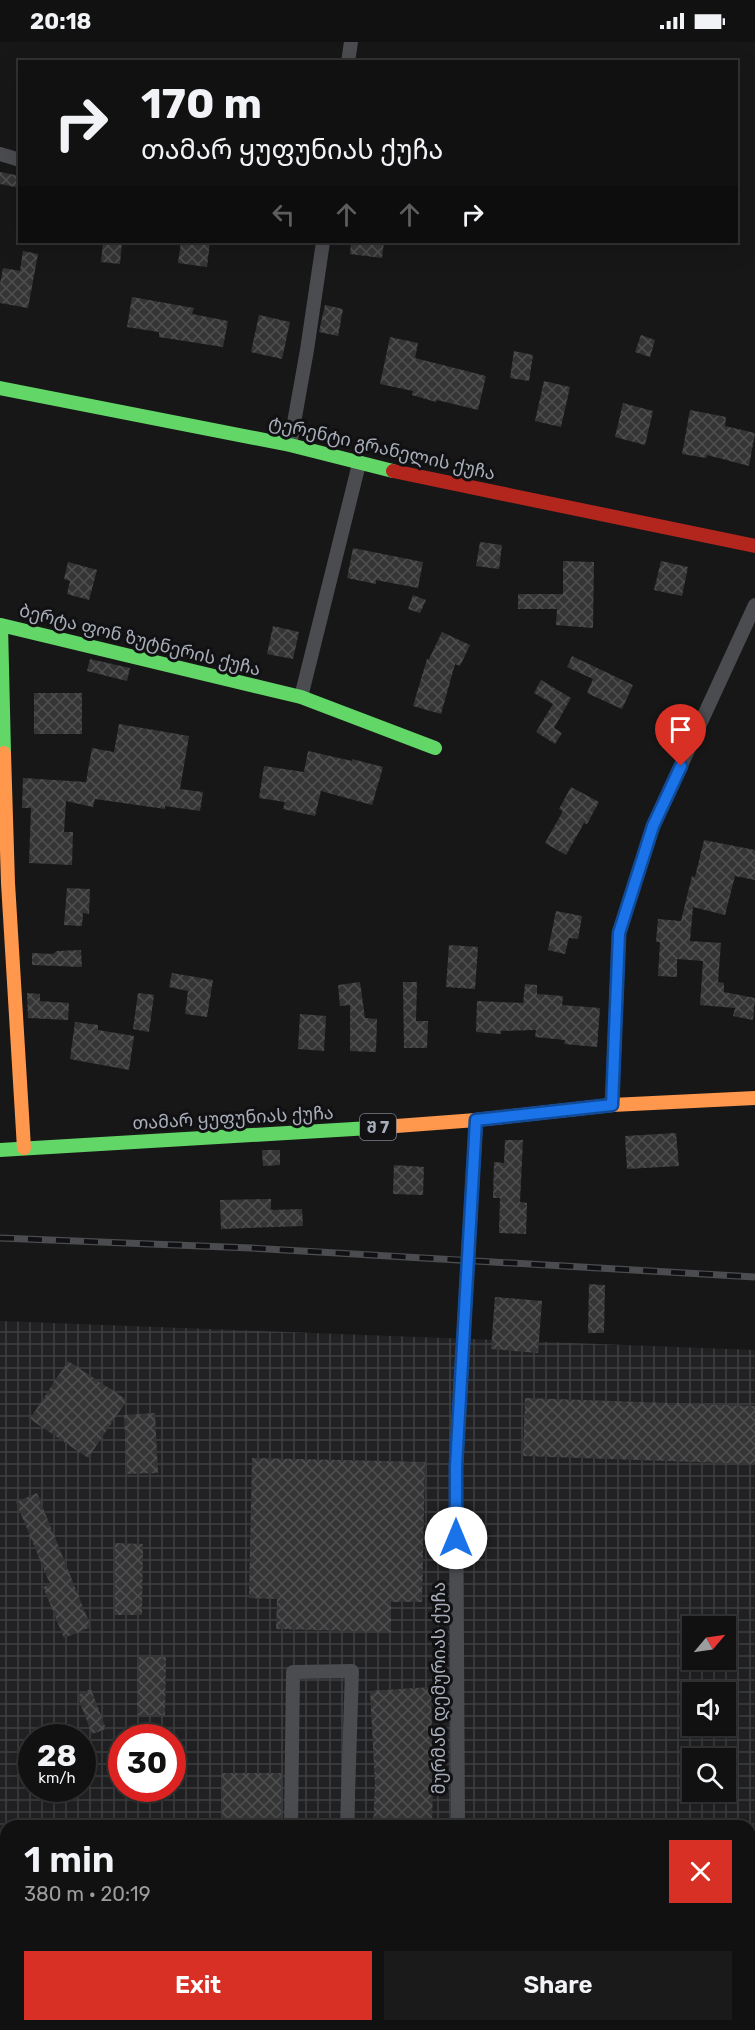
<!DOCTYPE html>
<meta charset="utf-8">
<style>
body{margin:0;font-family:Rubik,"Noto Sans Georgian",sans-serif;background:#1a1a1a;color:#f1f3f6;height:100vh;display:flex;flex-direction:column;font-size:22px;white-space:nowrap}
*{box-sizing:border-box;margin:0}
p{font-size:20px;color:#9c9d9f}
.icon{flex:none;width:33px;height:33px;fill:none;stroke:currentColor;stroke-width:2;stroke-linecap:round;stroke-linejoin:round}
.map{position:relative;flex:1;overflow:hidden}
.panel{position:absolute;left:0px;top:1778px;width:756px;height:212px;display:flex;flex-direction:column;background:#111;border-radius:18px 18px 0 0;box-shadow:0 6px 24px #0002,0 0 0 2px #303131}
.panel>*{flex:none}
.guide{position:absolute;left:18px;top:18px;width:720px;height:183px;border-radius:0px;box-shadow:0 6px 24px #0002,0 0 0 2px #303131;background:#111;color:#f1f3f6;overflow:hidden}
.needle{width:39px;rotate:61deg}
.tools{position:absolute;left:682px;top:1574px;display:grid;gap:12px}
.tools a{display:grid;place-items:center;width:54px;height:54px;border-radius:0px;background:#111;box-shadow:0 6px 24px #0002,0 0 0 2px #303131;font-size:30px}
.speed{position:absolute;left:18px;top:1682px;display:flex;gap:12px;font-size:30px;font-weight:700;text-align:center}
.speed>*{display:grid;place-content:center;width:78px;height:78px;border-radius:50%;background:#111;box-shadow:0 6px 24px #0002,0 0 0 2px #303131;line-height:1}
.speed small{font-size:15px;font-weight:400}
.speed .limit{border:9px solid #d22;background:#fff;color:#111}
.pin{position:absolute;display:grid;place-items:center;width:51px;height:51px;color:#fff;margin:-62px -26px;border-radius:50% 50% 50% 0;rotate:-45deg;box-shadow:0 0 6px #0007}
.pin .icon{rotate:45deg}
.me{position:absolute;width:66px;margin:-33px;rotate:0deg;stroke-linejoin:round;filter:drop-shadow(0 0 4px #0008)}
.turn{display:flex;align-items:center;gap:21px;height:126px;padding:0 24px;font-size:27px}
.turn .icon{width:78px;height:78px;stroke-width:2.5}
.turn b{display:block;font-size:42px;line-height:51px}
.lanes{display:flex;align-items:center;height:57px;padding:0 24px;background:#0003;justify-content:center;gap:30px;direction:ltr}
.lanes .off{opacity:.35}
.round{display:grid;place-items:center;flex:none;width:63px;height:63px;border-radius:0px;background:#1a1a1a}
.overview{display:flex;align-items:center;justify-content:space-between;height:102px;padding:0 24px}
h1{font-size:36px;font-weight:600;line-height:45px}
.action{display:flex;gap:12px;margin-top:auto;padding:12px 24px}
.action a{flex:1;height:69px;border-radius:0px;background:#d93025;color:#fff;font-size:24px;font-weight:600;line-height:69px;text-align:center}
.action a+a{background:#1a1a1a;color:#f1f3f6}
.status{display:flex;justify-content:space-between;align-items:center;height:42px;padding:0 30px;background:#111;direction:ltr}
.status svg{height:16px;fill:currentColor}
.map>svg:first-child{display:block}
.industrial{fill:url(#industrial-grid);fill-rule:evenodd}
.building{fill:url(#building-cross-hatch)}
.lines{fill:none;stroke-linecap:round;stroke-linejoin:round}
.street{stroke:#4b4c50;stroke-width:14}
.fast{stroke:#63d668;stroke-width:14}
.slow{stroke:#ff974d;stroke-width:14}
.jam{stroke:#b3261e;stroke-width:14}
.rail-casing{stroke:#4b4c4f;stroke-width:7}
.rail{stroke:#111113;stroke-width:4.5;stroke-dasharray:14;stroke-linecap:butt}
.route-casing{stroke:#114b97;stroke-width:15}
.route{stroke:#1a73e8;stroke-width:10}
.labels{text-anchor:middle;stroke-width:6;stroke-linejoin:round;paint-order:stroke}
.shield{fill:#111113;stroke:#7b7f87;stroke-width:1.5}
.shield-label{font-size:16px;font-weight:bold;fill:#a8aeb9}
.street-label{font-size:18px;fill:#a8aeb9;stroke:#111113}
</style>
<div class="status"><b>20:18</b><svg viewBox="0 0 49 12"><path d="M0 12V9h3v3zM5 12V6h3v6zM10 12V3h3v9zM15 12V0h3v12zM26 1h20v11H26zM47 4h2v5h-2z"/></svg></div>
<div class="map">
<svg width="755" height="1988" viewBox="0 0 755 1988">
<defs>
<pattern id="industrial-grid" width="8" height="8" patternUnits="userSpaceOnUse" patternTransform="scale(1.5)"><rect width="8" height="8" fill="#212123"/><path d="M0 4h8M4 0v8" fill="none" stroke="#3e3f41"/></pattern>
<pattern id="building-cross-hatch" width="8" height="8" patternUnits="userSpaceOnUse" patternTransform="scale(1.5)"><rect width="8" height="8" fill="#353536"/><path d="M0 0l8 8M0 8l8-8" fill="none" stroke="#4f5051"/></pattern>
</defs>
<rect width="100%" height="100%" fill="#171717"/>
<!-- industrial -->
<path class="industrial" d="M0,1279L755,1308V1988H0ZM693,1584H726V1617H693ZM693,1650H726V1683H693ZM32,1695H82V1746H32ZM122,1695H172V1746H122ZM693,1716H726V1749H693ZM6,1784H750V1983H6Z"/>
<!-- building -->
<g class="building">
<path d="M0,130L20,134V146L0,142Z"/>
<path d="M103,200H122L120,222L101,220Z"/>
<path d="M181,200H210L207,225L178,221Z"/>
<path d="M351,200H384L382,216L350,212Z"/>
<path d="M23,209L38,212L28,266L0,261V242L3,226L20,229Z"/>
<path d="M132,255L194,266L192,272L228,279L223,305L159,295V290L127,285Z"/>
<path d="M325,263L343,267L338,294L319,290Z"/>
<path d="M259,273L290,280L282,317L251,310Z"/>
<path d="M641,293L655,298L650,315L635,310Z"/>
<path d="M390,295L418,301L415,316L486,334L478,368L437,358L436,360L412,353L413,349L380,342Z"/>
<path d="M514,309L533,313L529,339L510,336Z"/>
<path d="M544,339L570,345L561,385L535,379Z"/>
<path d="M623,361L653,369L645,403L615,395Z"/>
<path d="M690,368L726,375L725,384L755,391L749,424L707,413L706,416L682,412Z"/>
<path d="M480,500L502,503L499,527L476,524Z"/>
<path d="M353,506L423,520L418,546L376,538V542L347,536Z"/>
<path d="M563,519L594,520L593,586L556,583L557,567H518V552H563Z"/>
<path d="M661,519L688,525L682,554L654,548Z"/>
<path d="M68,520L97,528L89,558L67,552L70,539L64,537Z"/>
<path d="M413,553L426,558L420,571L408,567Z"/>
<path d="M273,584L299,590L293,617L267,612Z"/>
<path d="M442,590L470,603L460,624L455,622L441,672L413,664L427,617H429Z"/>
<path d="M572,614L633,643L622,667L587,651L593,637L567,625Z"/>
<path d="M90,617L130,626L127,639L87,629Z"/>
<path d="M541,638L571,656L554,686L562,691L555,702L536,690L553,662L534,651Z"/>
<rect x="34" y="651" width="48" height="41"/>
<path d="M119,682L189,694L180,747L203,750L200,769L165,764V767L95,757L93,765L66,759L64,790H73L72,823L29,821L31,766H22L23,736L86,740L92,706L114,710Z"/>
<path d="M308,709L352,719V717L383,725L372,763L321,749L315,774L283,767L285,760L259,756L264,724L304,730Z"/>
<path d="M571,745L599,760L587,782L584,781L566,813L545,801L563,769L559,767Z"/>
<path d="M704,798L755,808V838L735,834L725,873L693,865L690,899L721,901L718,940L724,941V950L755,956L753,978L733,974L735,966L700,963L703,919L677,917V935L658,934L660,900H656L658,877L681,879L692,834L695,835Z"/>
<path d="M67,846L90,847L89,872L83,871L82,884L64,883Z"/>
<path d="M556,869L582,874L578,897L569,896L565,912L548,908Z"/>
<path d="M449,903L478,905L475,947L446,945Z"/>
<path d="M81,908L82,925L32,923V911L53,912L57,909Z"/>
<path d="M172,931L213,938L207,975L185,972L188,949L169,945Z"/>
<path d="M360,940L365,976L377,977L376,1010L350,1009V963L340,964L338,943Z"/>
<path d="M403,940H417L416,979H428L427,1006H404Z"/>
<path d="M525,942L537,943V952L563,954L562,963L600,966L597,1005L564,1002L565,998L535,995L536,988L501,989V992L476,990L477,959L523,961Z"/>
<path d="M27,951L40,952V959L69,961L68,978L28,976Z"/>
<path d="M138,951L154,953L149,990L133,987Z"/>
<path d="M300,972L326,974L324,1009L298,1007Z"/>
<path d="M75,980L98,983V988L134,994L129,1028L70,1017Z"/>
<path d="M676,1091L679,1124L627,1127L625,1094Z"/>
<path d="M505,1098H523L520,1160L527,1161L526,1192L499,1191L500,1156H493L494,1120L504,1121Z"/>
<path d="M262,1108H280V1123L263,1124Z"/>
<path d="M394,1123L424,1125L423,1153L393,1152Z"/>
<path d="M271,1157V1168L302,1167L303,1184L221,1187L220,1158Z"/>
<path d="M589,1242L605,1243L604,1291H588Z"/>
<path d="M495,1255L542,1259L538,1311L491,1307Z"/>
<path d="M68,1319L127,1358L88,1416L30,1377Z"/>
<path d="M525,1356L755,1364V1422L523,1414Z"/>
<path d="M155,1371L158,1431L127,1432L124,1373Z"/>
<path d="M252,1416L425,1420L422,1560H391V1590L276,1587L277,1557L249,1556Z"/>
<path d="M37,1451L91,1585L64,1596L43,1545L50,1542L16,1460Z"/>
<path d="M115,1501L143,1502L142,1573H115Z"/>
<path d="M139,1615H166L165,1673H137Z"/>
<path d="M431,1645L433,1742L432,1784H373L375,1742L370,1649Z"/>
<path d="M91,1647L106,1687L92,1692L77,1653Z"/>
<rect x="222" y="1731" width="59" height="53"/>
</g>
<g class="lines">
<!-- street -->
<g class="street">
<path d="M348,20L351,0"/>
<path d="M0,112L20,118"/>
<path d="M290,403L307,308L323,200"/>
<path d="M301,655L359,422"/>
<path d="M612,1063L619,891L653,784L755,563"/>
<path d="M291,1784L293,1630L352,1629L347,1784"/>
<path d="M458,1784L456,1424L476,1078"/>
<path d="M460,1983V1988"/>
<path d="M288,1988V1983"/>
<path d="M339,1988V1983"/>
</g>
<!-- fast -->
<g class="fast">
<path d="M0,346L290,403L393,429"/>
<path d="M4,711L1,583L301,655L435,706"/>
<path d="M0,1108L370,1086"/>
</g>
<!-- slow -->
<g class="slow">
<path d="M4,711L8,841L24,1106"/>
<path d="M370,1086L476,1078L612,1063L755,1056"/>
</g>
<!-- jam -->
<path class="jam" d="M393,429L755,504"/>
<!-- rail casing -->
<g class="rail-casing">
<path id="rail" d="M0,1196L251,1206L755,1235"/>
</g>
<!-- rail -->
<use href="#rail" class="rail"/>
</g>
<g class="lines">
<!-- route casing -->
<g class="route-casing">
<path id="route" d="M456,1496V1424L476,1078L612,1063L619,891L653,784L681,724"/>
</g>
<!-- route -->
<use href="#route" class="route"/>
</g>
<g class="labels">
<!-- shield labels -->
<rect class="shield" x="360" y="1072" width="36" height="26" rx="4.5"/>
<g class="shield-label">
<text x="378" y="1091">შ 7</text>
</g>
<!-- street labels -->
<g class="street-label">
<text transform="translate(382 406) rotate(13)" y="6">ტერენტი გრანელის ქუჩა</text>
<text transform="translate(140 598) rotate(14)" y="6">ბერტა ფონ ზუტნერის ქუჩა</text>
<text transform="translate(233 1076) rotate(-3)" y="6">თამარ ყუფუნიას ქუჩა</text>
<text transform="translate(439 1646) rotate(-90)" y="6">მურმან დემურიას ქუჩა</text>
</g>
</g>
</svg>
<div class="tools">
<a><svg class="needle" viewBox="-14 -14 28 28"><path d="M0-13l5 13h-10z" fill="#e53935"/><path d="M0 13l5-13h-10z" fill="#9c9d9f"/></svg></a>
<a><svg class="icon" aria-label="sound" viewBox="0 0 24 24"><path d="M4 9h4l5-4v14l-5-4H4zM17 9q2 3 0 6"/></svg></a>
<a><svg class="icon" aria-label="search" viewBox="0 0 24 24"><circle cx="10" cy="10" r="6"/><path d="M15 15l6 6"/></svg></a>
</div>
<div class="speed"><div>28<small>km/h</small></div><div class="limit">30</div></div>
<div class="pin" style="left:681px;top:724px;background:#d93025"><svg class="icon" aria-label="arrive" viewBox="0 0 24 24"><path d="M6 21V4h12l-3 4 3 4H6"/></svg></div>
<svg class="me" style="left:456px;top:1496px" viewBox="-20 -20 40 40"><circle r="19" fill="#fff"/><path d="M0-13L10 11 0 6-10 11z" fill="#1a73e8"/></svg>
<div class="guide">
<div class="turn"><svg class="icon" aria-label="right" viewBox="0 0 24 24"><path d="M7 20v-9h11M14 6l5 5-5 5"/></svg><div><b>170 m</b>თამარ ყუფუნიას ქუჩა</div></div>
<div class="lanes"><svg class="icon off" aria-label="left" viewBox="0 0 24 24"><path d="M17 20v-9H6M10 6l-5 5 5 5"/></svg><svg class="icon off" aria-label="ahead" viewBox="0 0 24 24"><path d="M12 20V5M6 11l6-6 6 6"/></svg><svg class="icon off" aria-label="ahead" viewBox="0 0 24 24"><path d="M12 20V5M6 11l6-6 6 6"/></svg><svg class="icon" aria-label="right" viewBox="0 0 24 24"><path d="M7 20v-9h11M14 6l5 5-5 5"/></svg></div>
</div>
<section class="panel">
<div class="overview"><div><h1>1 min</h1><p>380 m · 20:19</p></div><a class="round" style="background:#d93025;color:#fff"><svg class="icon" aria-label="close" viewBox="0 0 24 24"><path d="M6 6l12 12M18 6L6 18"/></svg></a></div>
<div class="action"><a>Exit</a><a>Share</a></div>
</section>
</div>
